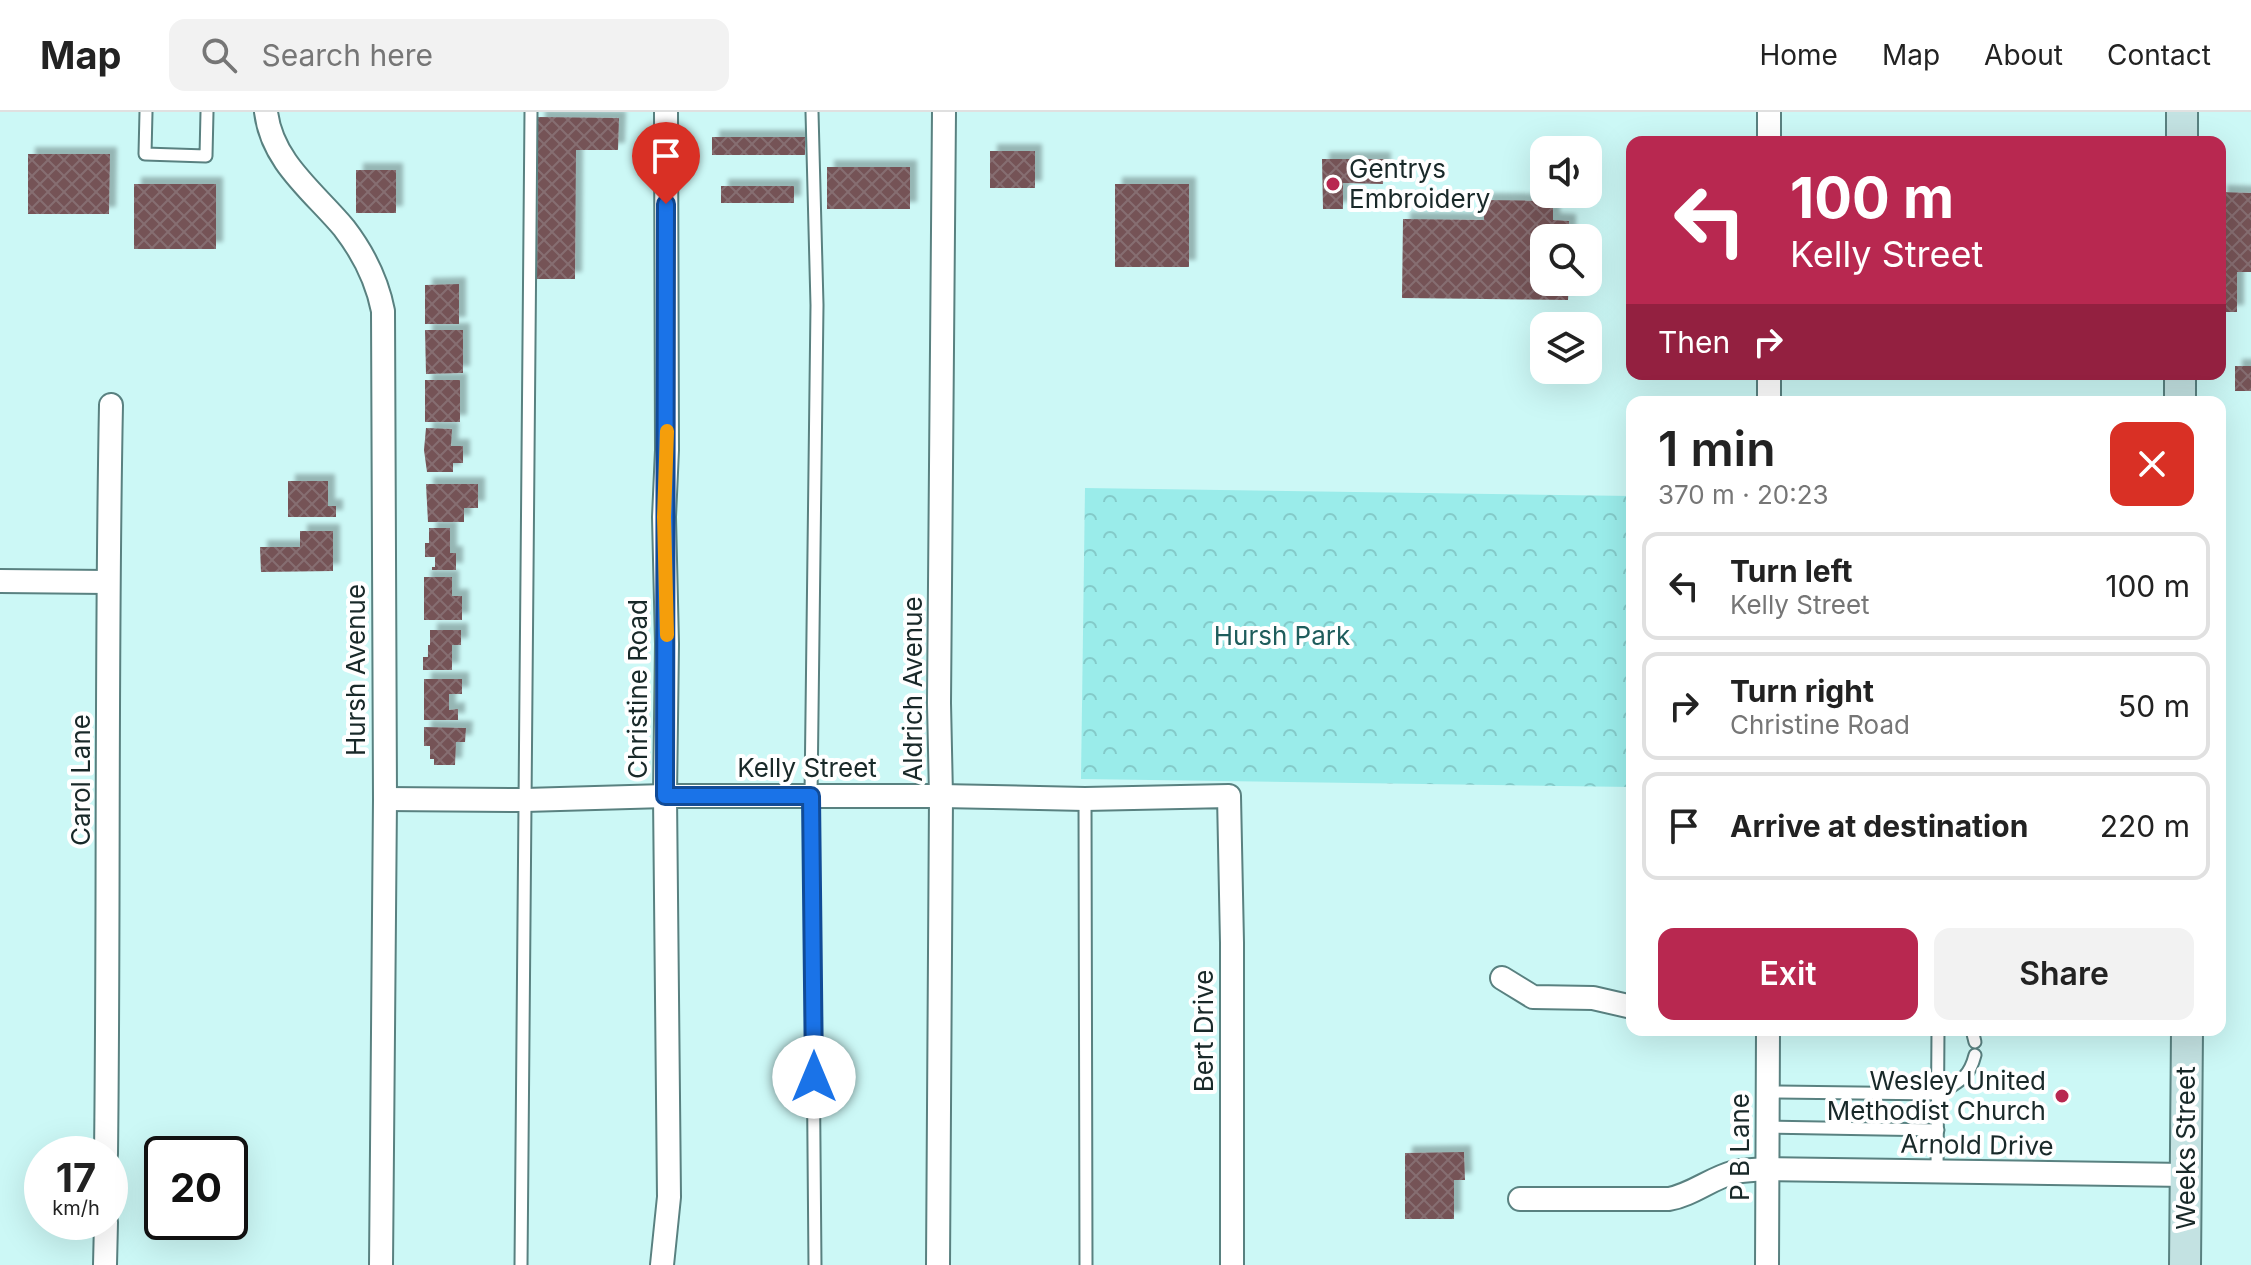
<!DOCTYPE html>
<meta charset="utf-8">
<style>
body{margin:0;font-family:Inter,sans-serif;background:#f2f2f2;color:#222;height:100vh;display:flex;flex-direction:column;font-size:30px;white-space:nowrap}
*{box-sizing:border-box;margin:0}
p{font-size:26px;color:#767676}
.icon{flex:none;width:44px;height:44px;fill:none;stroke:currentColor;stroke-width:2;stroke-linecap:round;stroke-linejoin:round}
.map{position:relative;flex:1;overflow:hidden}
.sheet{position:absolute;left:1626px;top:284px;width:600px;height:640px;display:flex;flex-direction:column;background:#fff;border-radius:16px;box-shadow:0 8px 32px #0002}
.sheet>*{flex:none}
.guide{position:absolute;left:1626px;top:24px;width:600px;height:244px;border-radius:16px;box-shadow:0 8px 32px #0002;background:#b82850;color:#fff;overflow:hidden}
.fabs{position:absolute;left:1530px;top:24px;display:grid;gap:16px}
.fabs a{display:grid;place-items:center;width:72px;height:72px;border-radius:16px;background:#fff;box-shadow:0 8px 32px #0002;font-size:40px}
.speed{position:absolute;left:24px;top:1024px;display:flex;gap:16px;font-size:40px;font-weight:700;text-align:center}
.speed>*{display:grid;place-content:center;width:104px;height:104px;border-radius:50%;background:#fff;box-shadow:0 8px 32px #0002;line-height:1}
.speed small{font-size:20px;font-weight:400}
.speed .limit{border:4px solid #111;border-radius:12px;background:#fff;color:#111}
.pin{position:absolute;display:grid;place-items:center;width:68px;height:68px;color:#fff;margin:-82px -34px;border-radius:50% 50% 50% 0;rotate:-45deg;box-shadow:0 0 8px #0007}
.pin .icon{rotate:45deg}
.me{position:absolute;width:88px;margin:-44px;rotate:0deg;stroke-linejoin:round;filter:drop-shadow(0 0 6px #0008)}
.turn{display:flex;align-items:center;gap:28px;height:168px;padding:0 32px;font-size:36px}
.turn .icon{width:104px;height:104px;stroke-width:2.5}
.turn b{display:block;font-size:56px;line-height:68px}
.then{display:flex;align-items:center;height:76px;padding:0 32px;background:#0003;gap:16px;font-size:30px}
.round{display:grid;place-items:center;flex:none;width:84px;height:84px;border-radius:16px;background:#f2f2f2}
.head{display:flex;align-items:center;justify-content:space-between;height:136px;padding:0 32px}
h1{font-size:48px;font-weight:600;line-height:60px}
.button{display:flex;gap:16px;margin-top:auto;padding:16px 32px}
.button a{flex:1;height:92px;border-radius:16px;background:#b82850;color:#fff;font-size:32px;font-weight:600;line-height:92px;text-align:center}
.button a+a{background:#f2f2f2;color:#222}
ul{padding:0;list-style:none}
li{display:flex;align-items:center;gap:24px;height:108px;margin:0 16px 12px;padding:0 16px;border:4px solid #e0e0e0;border-radius:16px}
li div{flex:1}
li b{display:block;font-size:30px}
li em{font-style:normal}
header{display:flex;align-items:center;gap:48px;box-sizing:border-box;height:112px;padding:0 40px;background:#fff;border-bottom:2px solid #e0e0e0}
header strong{font-size:38px}
nav{display:flex;gap:44px;margin-inline-start:auto;font-size:28px}
.search{width:560px;height:72px;background:#f2f2f2;display:flex;align-items:center;gap:20px;box-sizing:border-box;padding:0 28px;border-radius:16px;color:#767676;font-size:30px}
.map>svg:first-child{display:block}
.park{fill:url(#park-crowns)}
.building{fill:url(#building-cross-hatch);filter:url(#shadow)}
.lines{fill:none;stroke-linecap:round;stroke-linejoin:round}
.lane-casing{stroke:#598180;stroke-width:15}
.street-casing{stroke:#598180;stroke-width:26}
.secondary-casing{stroke:#598180;stroke-width:34}
.lane{stroke:#fff;stroke-width:11}
.street{stroke:#fff;stroke-width:22}
.secondary{stroke:#c3e2e2;stroke-width:30}
.route-casing{stroke:#114b97;stroke-width:20}
.route{stroke:#1a73e8;stroke-width:14}
.slow{stroke:#f59e0b;stroke-width:14}
.poi-dot{fill:#b82850;stroke:#fff;stroke-width:3}
.labels{text-anchor:middle;stroke-width:8;stroke-linejoin:round;paint-order:stroke}
.poi-label{font-size:26px;fill:#192929;stroke:#fff;text-anchor:start}
.park-label{font-size:26px;fill:#1f5d5c;stroke:#fff}
.street-label{font-size:26px;fill:#192929;stroke:#fff}
</style>
<header>
<strong>Map</strong>
<div class="search"><svg class="icon" aria-label="search" viewBox="0 0 24 24"><circle cx="10" cy="10" r="6"/><path d="M15 15l6 6"/></svg>Search here</div>
<nav><a>Home</a><a>Map</a><a>About</a><a>Contact</a></nav>
</header>
<div class="map">
<svg width="2251" height="1153" viewBox="0 0 2251 1153">
<defs>
<pattern id="park-crowns" width="20" height="18" patternUnits="userSpaceOnUse" patternTransform="scale(2)"><rect width="20" height="18" fill="#9aecea"/><path d="M2 6a3 3 0 1 1 6 0M12 15a3 3 0 1 1 6 0" fill="none" stroke="#84cac9"/></pattern>
<pattern id="building-cross-hatch" width="8" height="8" patternUnits="userSpaceOnUse" patternTransform="scale(2)"><rect width="8" height="8" fill="#745357"/><path d="M0 0l8 8M0 8l8-8" fill="none" stroke="#866e71"/></pattern>
<filter id="shadow"><feDropShadow dx="7" dy="-7" stdDeviation="2" flood-color="#0004"/></filter>
</defs>
<rect width="100%" height="100%" fill="#ccf8f6"/>
<!-- park -->
<path class="park" d="M1085,376L1632,384V675L1081,667Z"/>
<!-- building -->
<g class="building">
<path d="M538,5L619,6L618,38H576L575,167H537Z"/>
<rect x="712" y="25" width="93" height="18"/>
<rect x="990" y="39" width="45" height="37"/>
<path d="M28,42H110L109,102H28Z"/>
<path d="M1322,47H1384L1383,72L1343,71V97H1323Z"/>
<rect x="827" y="55" width="83" height="42"/>
<rect x="356" y="58" width="40" height="43"/>
<rect x="134" y="72" width="82" height="65"/>
<rect x="1115" y="72" width="74" height="83"/>
<rect x="721" y="74" width="73" height="17"/>
<path d="M2220,80L2251,81V160H2237V200H2220Z"/>
<path d="M1484,88L1553,89V108L1569,109V126H1544V170H1569L1568,188L1402,186L1403,107L1484,108Z"/>
<path d="M459,172V212H425V173Z"/>
<path d="M425,218H463V261L426,262Z"/>
<rect x="2235" y="254" width="16" height="25"/>
<rect x="425" y="268" width="35" height="42"/>
<path d="M426,316L452,317L451,334H463V351H453V360H427L424,338Z"/>
<path d="M288,369H328V394H336V405H288Z"/>
<path d="M426,372H478V396H464V410H428Z"/>
<path d="M429,416H450V441H456V458H432V455H435V445H425V431H429Z"/>
<path d="M300,419H333V459L261,460L260,435H300Z"/>
<path d="M424,465H452V484H462V508H424Z"/>
<path d="M430,518H461V533H452V558H423V545H428V533H430Z"/>
<path d="M424,567H462V582H449V598L458,597V608H424Z"/>
<path d="M424,615L466,616L465,630H456L455,653H434V647H430V634H424Z"/>
<path d="M1464,1040L1465,1068H1454V1107H1405V1041Z"/>
</g>
<g class="lines">
<!-- lane casing -->
<g class="lane-casing">
<g id="lane">
<path d="M146,0L145,42L206,44L207,0"/>
<path d="M812,0L817,193L811,684L815,1153"/>
<path d="M1085,687L1086,1153"/>
<path d="M1972,918L1975,930"/>
<path d="M1768,980L1938,982C1958,970 1969,967 1975,943"/>
<path d="M1768,1015L1938,1018"/>
<path d="M1937,1060L1938,918"/>
<path d="M521,1153L531,0"/>
</g>
</g>
<!-- street casing -->
<g class="street-casing">
<g id="street">
<path d="M266,0C272,50 314,80 344,116C364,142 377,168 383,199L385,687L381,1153"/>
<path d="M1769,0V30"/>
<path d="M1769,290V262"/>
<path d="M0,469L108,470"/>
<path d="M385,687L525,688L665,684H941L1085,687L1229,684L1232,831V1153"/>
<path d="M1502,866L1533,885L1593,886L1632,895"/>
<path d="M106,1042C109,792 106,543 111,293"/>
<path d="M1520,1087H1669C1692,1083 1711,1066 1735,1060C1745,1058 1757,1058 1767,1057L2186,1063"/>
<path d="M105,1153L106,1110"/>
<path d="M662,1153L669,1085L665,684L667,532L664,405L667,338L666,0"/>
<path d="M938,1153L941,684L939,591L944,0"/>
<path d="M1767,1153L1768,918"/>
</g>
</g>
<!-- secondary casing -->
<g class="secondary-casing">
<g id="secondary">
<path d="M2182,30V0"/>
<path d="M2180,262V290"/>
<path d="M2185,1153L2187,918"/>
</g>
</g>
<!-- lane -->
<use href="#lane" class="lane"/>
<!-- street -->
<use href="#street" class="street"/>
<!-- secondary -->
<use href="#secondary" class="secondary"/>
</g>
<g class="lines">
<!-- route casing -->
<g class="route-casing">
<path id="route" d="M666,92L665,684H811L814,965"/>
</g>
<!-- route -->
<use href="#route" class="route"/>
<!-- slow -->
<path class="slow" d="M667,319L664,405L667,523"/>
</g>
<!-- markers -->
<g class="poi-dot">
<circle cx="1333" cy="72" r="8"/>
<circle cx="2062" cy="984" r="8"/>
</g>
<g class="labels">
<!-- poi labels -->
<g class="poi-label">
<text x="1349" y="66">Gentrys<tspan x="1349" dy="30">Embroidery</tspan></text>
<text x="2046" y="978" text-anchor="end">Wesley United<tspan x="2046" dy="30">Methodist Church</tspan></text>
</g>
<!-- park labels -->
<g class="park-label">
<text x="1282" y="533">Hursh Park</text>
</g>
<!-- street labels -->
<g class="street-label">
<text transform="translate(356 558) rotate(-90)" y="9">Hursh Avenue</text>
<text transform="translate(638 577) rotate(-90)" y="9">Christine Road</text>
<text transform="translate(913 577) rotate(-90)" y="9">Aldrich Avenue</text>
<text x="807" y="665">Kelly Street</text>
<text transform="translate(81 668) rotate(-90)" y="9">Carol Lane</text>
<text transform="translate(1204 919) rotate(-90)" y="9">Bert Drive</text>
<text transform="translate(1977 1033) rotate(1)" y="9">Arnold Drive</text>
<text transform="translate(1740 1035) rotate(-90)" y="9">P B Lane</text>
<text transform="translate(2186 1036) rotate(-90)" y="9">Weeks Street</text>
</g>
</g>
</svg>
<div class="fabs">
<a><svg class="icon" aria-label="sound" viewBox="0 0 24 24"><path d="M4 9h4l5-4v14l-5-4H4zM17 9q2 3 0 6"/></svg></a>
<a><svg class="icon" aria-label="search" viewBox="0 0 24 24"><circle cx="10" cy="10" r="6"/><path d="M15 15l6 6"/></svg></a>
<a><svg class="icon" aria-label="layers" viewBox="0 0 24 24"><path d="M12 4l9 5-9 5-9-5zM3 14l9 5 9-5"/></svg></a>
</div>
<div class="speed"><div>17<small>km/h</small></div><div class="limit">20</div></div>
<div class="pin" style="left:666px;top:92px;background:#d93025"><svg class="icon" aria-label="arrive" viewBox="0 0 24 24"><path d="M6 21V4h12l-3 4 3 4H6"/></svg></div>
<svg class="me" style="left:814px;top:965px" viewBox="-20 -20 40 40"><circle r="19" fill="#fff"/><path d="M0-13L10 11 0 6-10 11z" fill="#1a73e8"/></svg>
<div class="guide">
<div class="turn"><svg class="icon" aria-label="left" viewBox="0 0 24 24"><path d="M17 20v-9H6M10 6l-5 5 5 5"/></svg><div><b>100 m</b>Kelly Street</div></div>
<div class="then">Then<svg class="icon" aria-label="right" viewBox="0 0 24 24"><path d="M7 20v-9h11M14 6l5 5-5 5"/></svg></div>
</div>
<section class="sheet">
<div class="head"><div><h1>1 min</h1><p>370 m · 20:23</p></div><a class="round" style="background:#d93025;color:#fff"><svg class="icon" aria-label="close" viewBox="0 0 24 24"><path d="M6 6l12 12M18 6L6 18"/></svg></a></div>
<ul>
<li><svg class="icon" aria-label="left" viewBox="0 0 24 24"><path d="M17 20v-9H6M10 6l-5 5 5 5"/></svg><div><b>Turn left</b><p>Kelly Street</p></div><em>100 m</em></li>
<li><svg class="icon" aria-label="right" viewBox="0 0 24 24"><path d="M7 20v-9h11M14 6l5 5-5 5"/></svg><div><b>Turn right</b><p>Christine Road</p></div><em>50 m</em></li>
<li><svg class="icon" aria-label="arrive" viewBox="0 0 24 24"><path d="M6 21V4h12l-3 4 3 4H6"/></svg><div><b>Arrive at destination</b></div><em>220 m</em></li>
</ul>
<div class="button"><a>Exit</a><a>Share</a></div>
</section>
</div>
